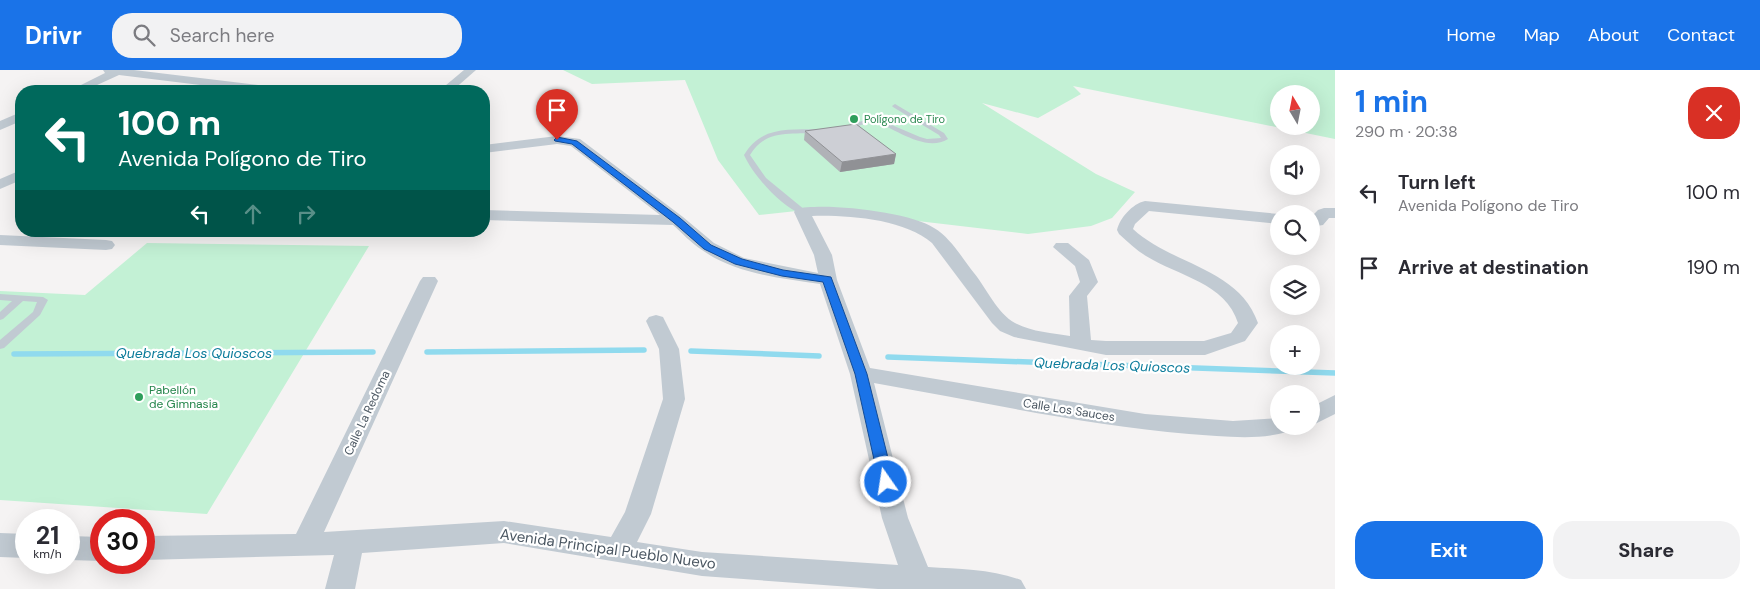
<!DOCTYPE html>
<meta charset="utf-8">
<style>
body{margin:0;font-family:"DM Sans",sans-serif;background:#f2f2f3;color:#2b2b33;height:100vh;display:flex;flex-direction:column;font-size:19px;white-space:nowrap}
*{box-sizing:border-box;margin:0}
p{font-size:16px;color:#7c7c81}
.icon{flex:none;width:28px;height:28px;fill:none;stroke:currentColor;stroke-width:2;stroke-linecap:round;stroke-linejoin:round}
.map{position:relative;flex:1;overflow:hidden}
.details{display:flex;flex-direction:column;background:#fff;width:425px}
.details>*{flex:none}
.guide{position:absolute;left:15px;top:15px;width:475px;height:152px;border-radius:20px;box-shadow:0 5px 20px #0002;background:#00695c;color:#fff;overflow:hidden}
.needle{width:32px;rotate:350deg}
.buttons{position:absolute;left:1270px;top:15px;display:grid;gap:10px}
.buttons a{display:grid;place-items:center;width:50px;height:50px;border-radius:50%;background:#fff;box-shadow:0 5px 20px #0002;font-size:25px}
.speed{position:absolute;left:15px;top:439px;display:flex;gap:10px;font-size:25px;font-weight:700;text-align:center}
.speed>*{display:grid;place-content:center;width:65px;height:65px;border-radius:50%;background:#fff;box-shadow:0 5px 20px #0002;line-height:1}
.speed small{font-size:12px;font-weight:400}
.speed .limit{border:8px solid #d22;background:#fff;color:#111}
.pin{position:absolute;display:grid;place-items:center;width:42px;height:42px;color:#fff;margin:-51px -21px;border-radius:50% 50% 50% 0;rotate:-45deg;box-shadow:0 0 5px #0007}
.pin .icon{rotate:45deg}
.me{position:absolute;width:55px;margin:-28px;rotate:347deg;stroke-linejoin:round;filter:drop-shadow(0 0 4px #0008)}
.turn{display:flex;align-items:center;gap:18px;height:105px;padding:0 20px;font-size:22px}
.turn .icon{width:65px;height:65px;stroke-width:2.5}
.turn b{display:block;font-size:35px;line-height:42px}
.lanes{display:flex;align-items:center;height:48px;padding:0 20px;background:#0003;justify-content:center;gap:25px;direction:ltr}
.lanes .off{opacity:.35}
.round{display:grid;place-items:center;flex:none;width:52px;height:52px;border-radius:20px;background:#f2f2f3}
.head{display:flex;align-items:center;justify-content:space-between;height:85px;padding:0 20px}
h1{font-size:30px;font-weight:700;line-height:38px;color:#1a73e8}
.action{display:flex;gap:10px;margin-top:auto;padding:10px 20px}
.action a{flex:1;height:58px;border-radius:20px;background:#1a73e8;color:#fff;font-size:20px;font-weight:700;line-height:58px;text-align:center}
.action a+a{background:#f2f2f3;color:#2b2b33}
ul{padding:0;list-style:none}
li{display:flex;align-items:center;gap:15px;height:75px;padding:0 20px}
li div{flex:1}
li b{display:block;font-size:19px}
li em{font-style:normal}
header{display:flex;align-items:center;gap:30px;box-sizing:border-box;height:70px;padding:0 25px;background:#1a73e8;color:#fff}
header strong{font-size:24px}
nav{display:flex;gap:28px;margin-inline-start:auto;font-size:18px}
.search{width:350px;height:45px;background:#f2f2f3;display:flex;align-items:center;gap:12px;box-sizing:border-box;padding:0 18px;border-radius:20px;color:#7c7c81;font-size:19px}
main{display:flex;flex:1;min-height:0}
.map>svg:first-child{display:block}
.green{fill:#c3f1d5;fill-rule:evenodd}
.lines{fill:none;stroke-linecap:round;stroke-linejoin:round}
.stream{stroke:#90daee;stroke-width:5.5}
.lane{fill:#c1cad2;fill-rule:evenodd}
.street{fill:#c1cad2;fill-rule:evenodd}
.wall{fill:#b0b2b7}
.shaded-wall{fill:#909195}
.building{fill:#cdcfd5;stroke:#909195}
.route{fill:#1a73e8;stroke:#114b97}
.leisure-dot{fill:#2e9e5b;stroke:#fff;stroke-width:2}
.labels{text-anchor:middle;stroke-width:4.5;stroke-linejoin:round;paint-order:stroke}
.far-leisure-label{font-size:11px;fill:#27864d;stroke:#fff;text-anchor:start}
.leisure-label{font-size:12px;fill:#27864d;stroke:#fff;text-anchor:start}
.street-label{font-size:12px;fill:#4a5661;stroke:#fff}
.water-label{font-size:14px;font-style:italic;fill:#0c7c9b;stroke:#fff}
.near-street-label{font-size:15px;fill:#4a5661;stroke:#fff}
</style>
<header>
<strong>Drivr</strong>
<div class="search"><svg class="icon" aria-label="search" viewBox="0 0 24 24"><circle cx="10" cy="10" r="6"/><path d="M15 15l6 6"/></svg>Search here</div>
<nav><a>Home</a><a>Map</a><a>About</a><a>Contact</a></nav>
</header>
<main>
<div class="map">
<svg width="1335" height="519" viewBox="0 0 1335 519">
<rect width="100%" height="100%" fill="#f5f3f3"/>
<!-- green -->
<g class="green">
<path d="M563,0H1335V69L1073,16L1081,24L1038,48L982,33L1096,104L1135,122L1112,148L1091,156L1028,164L815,139L759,145L718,90L685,10L592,14ZM1279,24H1311V56H1279Z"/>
<path d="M147,173L369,176L207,444L0,430V221L85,225Z"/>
</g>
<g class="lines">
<!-- stream -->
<g class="stream">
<path d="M691,281L819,286"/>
<path d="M427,282L644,280"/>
<path d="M14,284L373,282"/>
<path d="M888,287L1335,303"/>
</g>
<!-- lane -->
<g class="lane">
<path d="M895,34L944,63L948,69C925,83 895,58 873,51L843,61L840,59L873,47L920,67L927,69L941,68L939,65L893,37L892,36Z"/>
<path d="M818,59L820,60V62C793,66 767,57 750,85L766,108L805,140V144H802C781,137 753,105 744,85C761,56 788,60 818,59Z"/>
<path d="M0,224L43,227L48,230L40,245L4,278L0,279V270L33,242L37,232L23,231L3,249L0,250V242L12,231L0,230Z"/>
</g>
<!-- street -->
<g class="street">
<path d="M103,0H134L274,17L280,21H249L119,5L84,21H69L105,3Z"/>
<path d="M464,0H476L452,21H439Z"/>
<path d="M21,42V51L0,60V51Z"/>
<path d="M557,66L580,69L683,147L714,173L744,188L818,203L814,185L794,142L796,139C824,132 911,142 934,158C951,168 962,188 974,203C987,219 997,243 1015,253C1031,262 1053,263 1070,266L1069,226L1080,212L1075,196L1053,177L1056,173H1068L1089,190L1098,212L1087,226L1091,270L1106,271H1204L1231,263L1238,253C1226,213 1178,206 1146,186C1136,180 1128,172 1119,164L1117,160C1120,148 1132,134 1145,131L1279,144V154L1149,141L1135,154L1133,159C1172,195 1239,198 1258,253L1245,271L1205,285H1106L1014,267L1000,261L992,253L932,173C904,149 848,145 812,146L832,185L837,210L870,298L1145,344L1233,351L1279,348V356H1291L1287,362C1256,371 1221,366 1189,364C1084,355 978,331 874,313L908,448L928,497C959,499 992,499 1021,510L1026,519H878L702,506L504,473L362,483L355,519H325L334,485L144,490V466L296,464L420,211L423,207H435L438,211L324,462L504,451L611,467L625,442L663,329L659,279L646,251L649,247L656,245L663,247L679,279L685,329L651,444L637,472L702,482L898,495L882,448L850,304L820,214C781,208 735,204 702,180C691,173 682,163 673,155L484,150V140L660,145L571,76L557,74L484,83V75Z"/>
<path d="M21,100V110L0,119V109Z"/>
<path d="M1324,138H1335V148H1329L1323,155L1311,157V147L1318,140Z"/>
<path d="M0,165L106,170L112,171L115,175L112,179L106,180L0,175Z"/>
<path d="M1335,325V344L1311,356V337Z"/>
<path d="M0,463L26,464V488L0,487Z"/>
<path d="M69,466L101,467V491L69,490Z"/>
</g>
</g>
<!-- wall -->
<path class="wall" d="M805,61L896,84L894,94L840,102L804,70Z"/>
<!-- shaded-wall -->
<path class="shaded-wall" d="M896,84L894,94L840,102L842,92Z"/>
<!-- building -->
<path class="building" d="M856,54L896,84L842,92L805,61Z"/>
<!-- route -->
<path class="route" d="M557,67L577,71L680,148L711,175L742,189L783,200L831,207L867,304L894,412L892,416H881L879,412L855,304L823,212L782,206L735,194L704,179L673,152L572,74L555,71L554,70Z"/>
<!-- markers -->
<g class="leisure-dot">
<circle cx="854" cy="49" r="5"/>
<circle cx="139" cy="327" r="5"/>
</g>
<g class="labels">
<!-- far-leisure labels -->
<g class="far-leisure-label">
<text x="864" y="53">Polígono de Tiro</text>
</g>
<!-- leisure labels -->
<g class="leisure-label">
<text x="149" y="324">Pabellón<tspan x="149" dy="14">de Gimnasia</tspan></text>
</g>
<!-- street labels -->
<g class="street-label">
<text transform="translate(1069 340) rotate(9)" y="4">Calle Los Sauces</text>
<text transform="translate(367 343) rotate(-65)" y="4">Calle La Redoma</text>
</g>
<!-- water labels -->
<g class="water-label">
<text x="194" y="288">Quebrada Los Quioscos</text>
<text transform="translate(1112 295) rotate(2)" y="5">Quebrada Los Quioscos</text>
</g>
<!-- near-street labels -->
<g class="near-street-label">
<text transform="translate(608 479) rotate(8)" y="5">Avenida Principal Pueblo Nuevo</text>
</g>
</g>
</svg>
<div class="buttons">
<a><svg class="needle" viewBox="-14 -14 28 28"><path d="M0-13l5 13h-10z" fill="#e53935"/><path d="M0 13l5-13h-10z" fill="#7c7c81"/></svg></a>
<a><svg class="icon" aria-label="sound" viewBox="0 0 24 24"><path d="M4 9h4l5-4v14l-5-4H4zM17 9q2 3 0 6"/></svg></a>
<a><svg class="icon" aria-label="search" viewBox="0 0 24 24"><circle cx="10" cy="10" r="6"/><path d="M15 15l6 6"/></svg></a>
<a><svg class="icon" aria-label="layers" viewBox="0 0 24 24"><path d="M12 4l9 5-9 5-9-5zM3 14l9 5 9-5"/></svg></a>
<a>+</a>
<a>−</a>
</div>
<div class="speed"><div>21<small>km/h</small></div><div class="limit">30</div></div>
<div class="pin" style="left:557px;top:70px;background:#d93025"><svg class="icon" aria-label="arrive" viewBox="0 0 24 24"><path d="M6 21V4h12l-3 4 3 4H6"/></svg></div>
<svg class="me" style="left:886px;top:412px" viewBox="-20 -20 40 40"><circle r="17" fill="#1a73e8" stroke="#fff" stroke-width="3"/><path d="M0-11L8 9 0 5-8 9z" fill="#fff"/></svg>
<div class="guide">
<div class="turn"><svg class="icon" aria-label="left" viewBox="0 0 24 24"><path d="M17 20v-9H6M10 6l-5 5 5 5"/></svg><div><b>100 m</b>Avenida Polígono de Tiro</div></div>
<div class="lanes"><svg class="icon" aria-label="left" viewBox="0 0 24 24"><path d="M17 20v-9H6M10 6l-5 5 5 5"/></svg><svg class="icon off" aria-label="ahead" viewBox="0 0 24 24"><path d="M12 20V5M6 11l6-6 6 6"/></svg><svg class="icon off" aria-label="right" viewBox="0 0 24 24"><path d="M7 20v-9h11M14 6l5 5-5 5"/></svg></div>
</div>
</div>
<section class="details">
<div class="head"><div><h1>1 min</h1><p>290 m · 20:38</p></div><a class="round" style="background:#d93025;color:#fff"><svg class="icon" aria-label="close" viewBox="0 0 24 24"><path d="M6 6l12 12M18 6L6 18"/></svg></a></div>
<ul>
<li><svg class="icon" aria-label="left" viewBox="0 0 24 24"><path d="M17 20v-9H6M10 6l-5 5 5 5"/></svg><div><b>Turn left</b><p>Avenida Polígono de Tiro</p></div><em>100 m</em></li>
<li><svg class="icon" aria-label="arrive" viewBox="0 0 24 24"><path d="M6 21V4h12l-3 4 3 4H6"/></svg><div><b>Arrive at destination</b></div><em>190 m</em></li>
</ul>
<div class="action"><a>Exit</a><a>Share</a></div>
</section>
</main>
